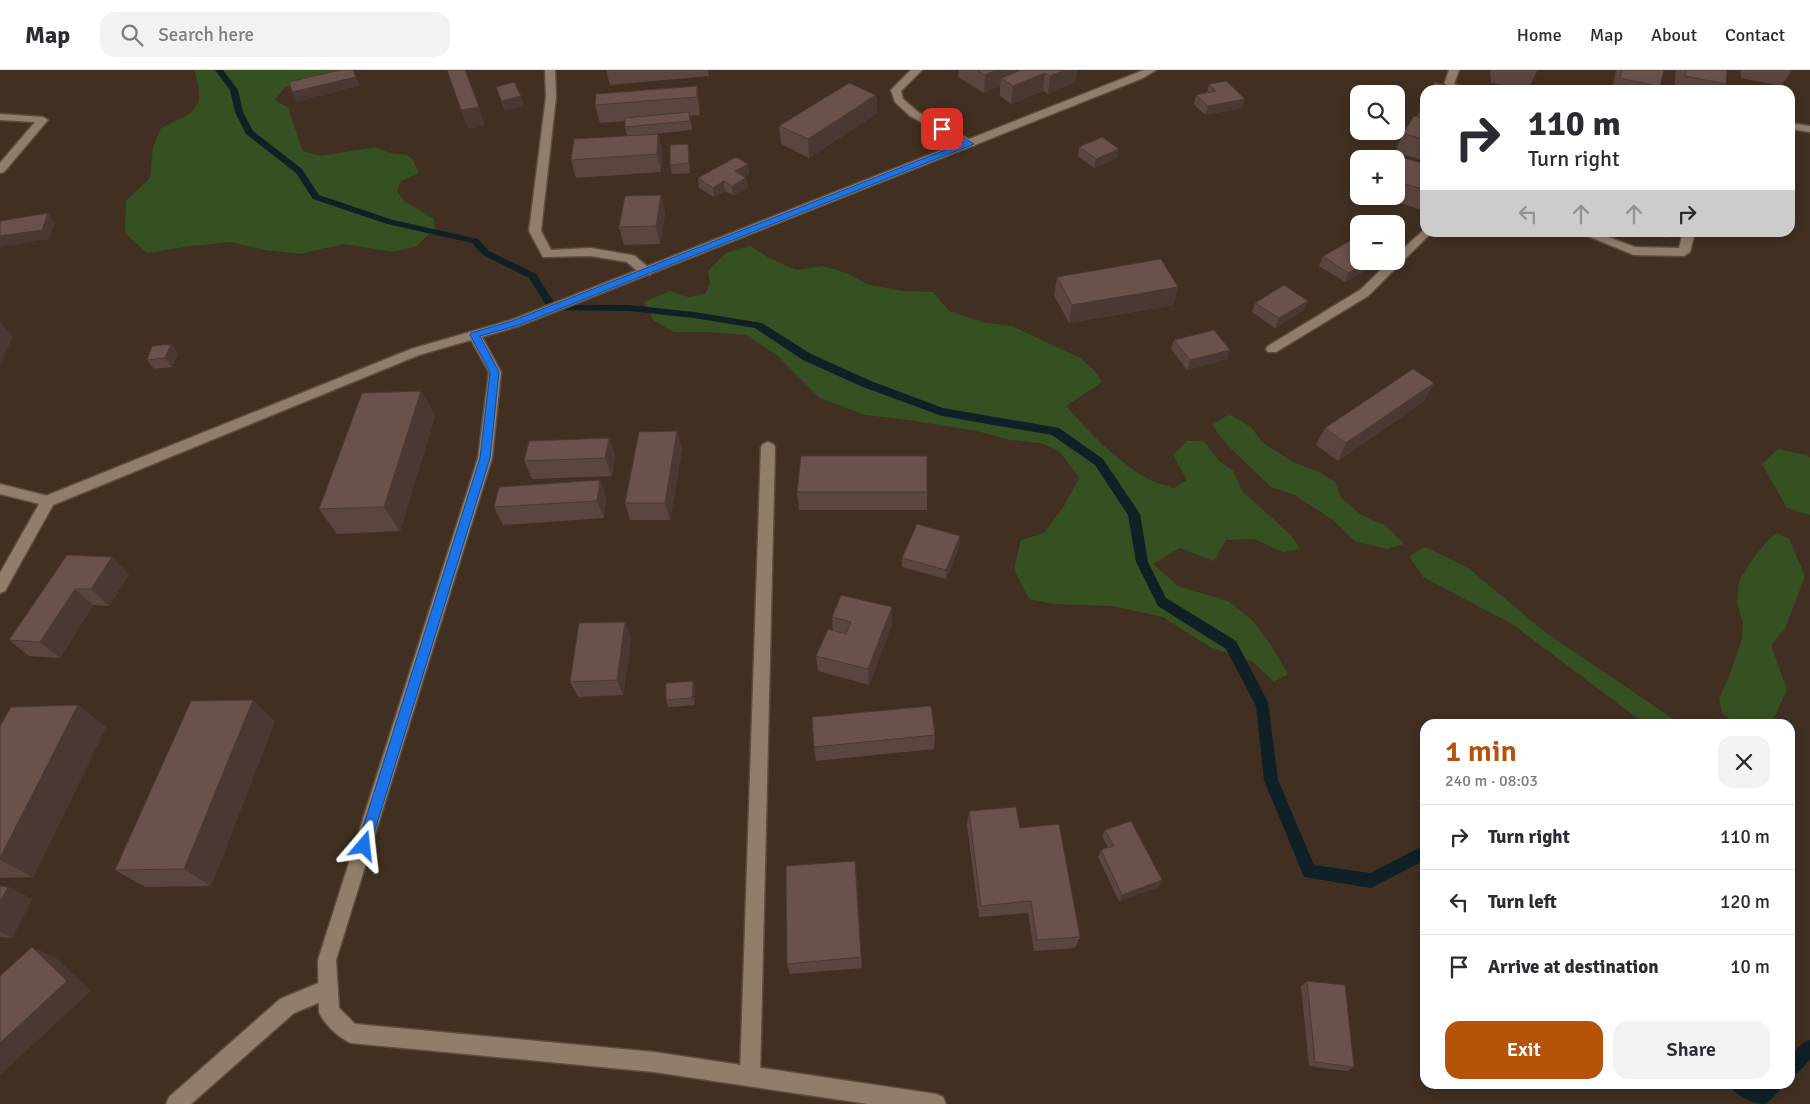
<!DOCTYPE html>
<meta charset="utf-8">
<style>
body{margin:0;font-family:Signika,sans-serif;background:#f2f2f3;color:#2b2b33;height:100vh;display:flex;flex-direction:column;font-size:19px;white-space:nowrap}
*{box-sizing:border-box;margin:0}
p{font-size:16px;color:#7c7c81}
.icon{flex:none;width:28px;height:28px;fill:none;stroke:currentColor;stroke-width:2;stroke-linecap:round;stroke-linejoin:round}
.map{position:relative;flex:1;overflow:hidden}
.side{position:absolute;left:1420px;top:649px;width:375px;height:370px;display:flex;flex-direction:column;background:#fff;border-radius:15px;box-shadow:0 2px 12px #0003}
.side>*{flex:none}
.top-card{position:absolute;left:1420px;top:15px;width:375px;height:152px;border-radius:15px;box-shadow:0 2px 12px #0003;background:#fff;color:#2b2b33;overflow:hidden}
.controls{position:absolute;left:1350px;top:15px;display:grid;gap:10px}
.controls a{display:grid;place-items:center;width:55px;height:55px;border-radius:10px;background:#fff;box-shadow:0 2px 12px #0003;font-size:25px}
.pin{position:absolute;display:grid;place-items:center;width:42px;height:42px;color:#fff;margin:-21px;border-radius:10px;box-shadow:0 2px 8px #0006}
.me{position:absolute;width:55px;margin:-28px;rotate:17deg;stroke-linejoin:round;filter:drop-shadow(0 0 4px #0008)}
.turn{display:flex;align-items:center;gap:18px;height:105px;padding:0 25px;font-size:22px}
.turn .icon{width:65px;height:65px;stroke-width:2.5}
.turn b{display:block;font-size:35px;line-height:42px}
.lanes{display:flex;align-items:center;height:48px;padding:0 25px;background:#0003;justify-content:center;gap:25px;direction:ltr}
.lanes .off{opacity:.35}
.round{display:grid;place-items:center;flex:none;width:52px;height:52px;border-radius:15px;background:#f2f2f3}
.overview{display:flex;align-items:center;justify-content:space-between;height:85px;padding:0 25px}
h1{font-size:30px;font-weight:600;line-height:38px;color:#b45309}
.action{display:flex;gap:10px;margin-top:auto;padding:10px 25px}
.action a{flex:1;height:58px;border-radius:15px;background:#b45309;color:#fff;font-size:20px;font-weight:600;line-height:58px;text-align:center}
.action a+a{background:#f2f2f3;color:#2b2b33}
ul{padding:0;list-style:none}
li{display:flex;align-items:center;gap:15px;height:65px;padding:0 25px;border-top:1px solid #e1e1e2}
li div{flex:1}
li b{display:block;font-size:19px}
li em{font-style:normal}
header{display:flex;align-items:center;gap:30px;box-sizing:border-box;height:70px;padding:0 25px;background:#fff;border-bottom:1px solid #e1e1e2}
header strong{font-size:24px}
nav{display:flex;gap:28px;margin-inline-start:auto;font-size:18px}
.search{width:350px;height:45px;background:#f2f2f3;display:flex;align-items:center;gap:12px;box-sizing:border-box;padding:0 18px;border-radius:15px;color:#7c7c81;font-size:19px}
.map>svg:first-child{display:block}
.green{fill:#355021}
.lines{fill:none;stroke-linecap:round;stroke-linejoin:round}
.stream{fill:#102027;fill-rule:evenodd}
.lane-casing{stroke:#5b4d40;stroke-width:3}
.street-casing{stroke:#5b4d40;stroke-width:3}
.lane{fill:#917d6c;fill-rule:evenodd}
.street{fill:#917d6c;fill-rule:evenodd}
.wall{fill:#5b463f}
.shaded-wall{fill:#4a3933}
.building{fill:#6a5149;stroke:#4a3933}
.route{fill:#1a73e8;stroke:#114b97}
</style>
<header>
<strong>Map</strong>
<div class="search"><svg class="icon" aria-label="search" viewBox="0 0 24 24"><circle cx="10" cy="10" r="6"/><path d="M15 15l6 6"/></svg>Search here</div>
<nav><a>Home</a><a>Map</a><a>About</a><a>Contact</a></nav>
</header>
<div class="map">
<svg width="1810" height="1034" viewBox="0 0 1810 1034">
<rect width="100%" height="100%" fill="#413021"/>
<!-- green -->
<g class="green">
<path d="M194,0H345L314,7L284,18L275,30L289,38L291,47L303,81L321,86L375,77L390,83L407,85L412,89L419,103L401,111L397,121L404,131L434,149L435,162L429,164L417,176L393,182L345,174L300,184L265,180L230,172L190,176L147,183L125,163L126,131L150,108L153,77L161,58C195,42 207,40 194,0Z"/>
<path d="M750,176L769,188L796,200L823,196L846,203L869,215L904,221L933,222L949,241L985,253L1012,256L1080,288L1094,300L1102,312L1066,336C1090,363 1116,391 1148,409C1156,413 1166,415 1174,418L1187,410L1173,385L1187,371H1204L1218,390L1233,401L1243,422L1291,465L1300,479L1283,482L1254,469L1226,470L1214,491L1180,478L1153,494L1178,516L1228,531L1252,550L1271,575L1288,604L1274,612L1253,592L1210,577L1163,547L1113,536L1054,534L1029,529L1014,499L1021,470L1044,463L1064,436L1079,408L1060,382L1041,373L1010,370L977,361L908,350L866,345L820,328L778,286L746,265L710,262H674L654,251L644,232L670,221L688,227L705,224L710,214L708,201L726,183Z"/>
<path d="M1229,344L1251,357L1263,373L1293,392L1319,402L1335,412L1341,428L1360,444L1386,456L1404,474L1387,479L1355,471L1333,450L1295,425L1271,417L1226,374L1212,355Z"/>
<path d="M1778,379L1807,385L1810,388V445L1787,438L1762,394Z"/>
<path d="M1777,463L1789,469L1805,506L1785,559L1771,575L1787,620L1771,654H1737L1722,643L1719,628L1729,607L1742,569L1743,553L1737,533L1739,511L1755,486L1769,469Z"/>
<path d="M1425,477L1467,497L1545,562L1673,649L1686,654H1645L1512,554L1423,507L1409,486Z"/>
</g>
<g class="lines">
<!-- stream -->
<g class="stream">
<path d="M215,0H223L238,20L243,42L253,61L302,99L319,125L393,150L478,169L489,181L536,204L556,235H629L694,242L762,253L811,284L871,311L943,338L1059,358L1103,389L1140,444L1148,492L1166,528L1236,571L1268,632L1278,710L1314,795L1370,803L1425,775V790L1371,818L1304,807L1264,710L1256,636L1226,579L1158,536L1136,492L1128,445L1095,395L1052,365L942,346L863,317L803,290L755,258L694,248L629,241L549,240L529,208L483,185L472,173L387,154L313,129L296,103L246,64L235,42L230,20Z"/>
<path d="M1810,970V990L1796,1004L1790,1006V986L1804,972Z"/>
<path d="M1730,1014H1753L1759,1017L1762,1014H1782L1780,1020L1766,1034C1753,1034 1735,1027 1730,1014Z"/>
</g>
<!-- lane casing -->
<g class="lane-casing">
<g id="lane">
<path d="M545,0H555L556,27L541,161L551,180L591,178L631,185L635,186L650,199L652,202L650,205H642L627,192L591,186L543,187L529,161L546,27Z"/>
<path d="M911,0H922L901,21L903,29L918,42L974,72L975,74L974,76H966L910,46L895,32L891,20Z"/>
<path d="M1449,0H1459L1454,14L1471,20C1462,20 1451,21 1444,15Z"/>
<path d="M0,44L43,47L48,50L4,102L0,103V93L35,52L0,50Z"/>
<path d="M1790,53L1810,56V62L1790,59Z"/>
<path d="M1425,159V162H1431L1430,164L1368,226L1276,282H1268L1266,279L1268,276L1360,220L1390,191H1396V185Z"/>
<path d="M1578,162H1595L1635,177L1679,178L1683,162H1695L1690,182L1684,186L1634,185Z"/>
<path d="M768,372L773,374L775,377L760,1006L757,1013L750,1016L743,1013L740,1006L761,377L763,374Z"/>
<path d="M0,414L48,426L53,427L55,431L53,435L48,436L0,424Z"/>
<path d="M328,909L335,912L338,919L335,926L294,943L191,1034H166L169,1027L280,929Z"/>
</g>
</g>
<!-- street casing -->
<g class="street-casing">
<path id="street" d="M1144,0H1156L1143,8L519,256L482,267L501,302L492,388L336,890L339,938L355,954L654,982L936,1024L943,1027L946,1034H868L654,1002L351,973C339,968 324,954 319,942L318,890L478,388L489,302L471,270L419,285L53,435L5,521L0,523V503L43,427L411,279L511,250Z"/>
</g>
<!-- lane -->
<use href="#lane" class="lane"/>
<!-- street -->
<use href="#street" class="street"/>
</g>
<!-- wall -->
<g class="wall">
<path d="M606,0H708L709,6L610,15Z"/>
<path d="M959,0H1020V1L1077,0L1075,12L1048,24L1043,21L1011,34L1000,26V15L984,23L958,7Z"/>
<path d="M1490,0H1536L1537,1L1528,19L1491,13Z"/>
<path d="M1616,0H1664L1660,17L1658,20H1612Z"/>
<path d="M1676,0H1727L1726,14L1723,20H1674Z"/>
<path d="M1741,0H1792L1781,16L1741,8Z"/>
<path d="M1209,14L1242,38L1205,45L1194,34L1196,25L1207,22Z"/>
<path d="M697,16L700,45L690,46L692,60L643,65L658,64L662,82L661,102L576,108L571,90L627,66L625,57V51L600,53L595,35Z"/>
<path d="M496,17L524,36L505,40L499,26Z"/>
<path d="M876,25L877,43L809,88L781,74L779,56Z"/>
<path d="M1425,28V91L1395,82L1403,63L1417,47Z"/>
<path d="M1079,77L1117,88L1094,98L1078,86Z"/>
<path d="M690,83V103L672,104L670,95Z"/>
<path d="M1396,89L1425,94V141L1379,126H1396Z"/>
<path d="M748,94L749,104L744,106L746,108L748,117L733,125L725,121L714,127L699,118L698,108Z"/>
<path d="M661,125L665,143L660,174L624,175L619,157Z"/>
<path d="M1483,162H1496L1494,166Z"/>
<path d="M1648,162H1670L1666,168Z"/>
<path d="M1323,186L1359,191H1375L1372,197L1345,212L1319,196Z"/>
<path d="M1057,207L1174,235L1069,253L1054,225Z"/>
<path d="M1255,233L1304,240L1275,258L1252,242Z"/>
<path d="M1174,270L1230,280L1227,289L1187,300L1171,279Z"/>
<path d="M171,274L178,284L172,297L154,299L147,290Z"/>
<path d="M1434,313L1424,331L1338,391L1316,375L1325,358Z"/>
<path d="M421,321L435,346L400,461L337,464L319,439Z"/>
<path d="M677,361L682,379L670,450H630L625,433Z"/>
<path d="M609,368L615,386L612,406L532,409L524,391Z"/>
<path d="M600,410L606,428L604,448L503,455L494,437Z"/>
<path d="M797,422H927V440H799Z"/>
<path d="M960,466V475L946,509L902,497V488Z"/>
<path d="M67,485L129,504L109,536L93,535L60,588L29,586L9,570Z"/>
<path d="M892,537V554L869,615L818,601L816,586L833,561L832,547Z"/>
<path d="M631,568L623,625L578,627L570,612Z"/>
<path d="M693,611L695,619V635L668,637L666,630Z"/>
<path d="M275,651L211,816L145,817L115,800Z"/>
<path d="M0,656L106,657L33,807L0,808Z"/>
<path d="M935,665L934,679L816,691L814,677Z"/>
<path d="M969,741L1020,758L1080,867L1075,878L1034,881L1028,843L979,847L967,755Z"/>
<path d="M1105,760L1159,817L1119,831L1098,787L1101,780L1108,777L1102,766Z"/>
<path d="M855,791L862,898L790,904L787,894Z"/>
<path d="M0,816L8,817L32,829L12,868L0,867Z"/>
<path d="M1307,911L1354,997L1347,1001L1309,996L1301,916Z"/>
</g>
<!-- shaded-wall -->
<g class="shaded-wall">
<path d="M996,0H1020L1019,7L1001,8L1000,15L984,23L985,5Z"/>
<path d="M1065,0H1077L1075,12L1048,24L1050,6Z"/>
<path d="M1045,3L1043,21L1011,34L1013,16Z"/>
<path d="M356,7L360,16L297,32L292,22Z"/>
<path d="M697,16L700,34V45L697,27Z"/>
<path d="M876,25L877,43L809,88L808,69Z"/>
<path d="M521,26L524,36L505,40L502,31Z"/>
<path d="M1245,29L1242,38L1205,45L1208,36Z"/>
<path d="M479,37L485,55L468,59L461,40Z"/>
<path d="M658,64L662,82L661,102L657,84Z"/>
<path d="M688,74L690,83V103L689,93Z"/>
<path d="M1119,79L1117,88L1094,98L1096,89Z"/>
<path d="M748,94L749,104L736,111L735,101Z"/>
<path d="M746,108L748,117L733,125L732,116Z"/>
<path d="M724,111L725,121L714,127L713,118Z"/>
<path d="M661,125L665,143L660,174L656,156Z"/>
<path d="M48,143L55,153L49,169L0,177V166Z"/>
<path d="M1370,191H1375L1372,197L1345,212L1348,203Z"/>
<path d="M1178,217L1174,235L1069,253L1072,235Z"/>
<path d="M1308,231L1304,240L1275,258L1279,248Z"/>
<path d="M0,252L13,267L0,294Z"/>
<path d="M171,274L178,284L172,297L165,288Z"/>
<path d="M1230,280L1227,289L1187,300L1190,290Z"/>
<path d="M1434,313L1424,331L1338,391L1346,373Z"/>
<path d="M421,321L435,346L400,461L384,437Z"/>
<path d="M677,361L682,379L670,450L665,433Z"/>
<path d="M609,368L615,386L612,406L605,388Z"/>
<path d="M600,410L606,428L604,448L597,431Z"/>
<path d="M960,466V475L946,509V500Z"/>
<path d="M112,487L129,504L109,536L91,519Z"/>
<path d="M75,519L93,535L60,588L40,572Z"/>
<path d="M892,537V554L869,615L868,599Z"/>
<path d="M625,552L631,568L623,625L617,610Z"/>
<path d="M693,611L695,619V635L692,628Z"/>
<path d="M253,630L275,651L211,816L184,799Z"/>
<path d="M78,635L106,657L33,807L0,790V788Z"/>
<path d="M855,791L857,803L862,898L861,887Z"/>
<path d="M1162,810L1159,817L1119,831L1122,825Z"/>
<path d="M8,817L32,829L12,868L0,862V832Z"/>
<path d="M32,877L56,888L91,921L0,1005V973Z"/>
</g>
<!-- building -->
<g class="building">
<path d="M340,0H353L356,7L292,22L289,12Z"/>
<path d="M447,0H465L479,37L461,40Z"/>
<path d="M977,0H996L985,5Z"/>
<path d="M1021,0H1065L1050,6L1045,3L1013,16L1001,8Z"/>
<path d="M1622,0H1664L1660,17L1620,8Z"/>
<path d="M1686,0H1727L1726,14L1685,6Z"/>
<path d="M1226,11L1245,29L1208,36L1196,25L1216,21L1209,14Z"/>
<path d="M514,12L521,26L502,31L496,17Z"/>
<path d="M1435,12L1464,20H1430Z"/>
<path d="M849,13L876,25L808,69L779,56Z"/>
<path d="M697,16V27L595,35L596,24Z"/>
<path d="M689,42L690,51L625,57V48Z"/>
<path d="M1414,46L1425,49V70L1403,63Z"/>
<path d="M658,64L657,84L571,90L574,69Z"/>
<path d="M1102,67L1119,79L1096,89L1079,77Z"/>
<path d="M688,74L689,93L670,95V75Z"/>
<path d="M1379,81L1425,94V120L1396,111V89H1374Z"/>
<path d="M736,87L748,94L735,101L746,108L732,116L724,111L713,118L698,108Z"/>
<path d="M661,125L656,156L619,157L625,126Z"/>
<path d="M48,143L42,160L0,166V151Z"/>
<path d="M1350,171L1359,177V191H1370L1348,203L1323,186Z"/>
<path d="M1161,189L1178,217L1072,235L1057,207Z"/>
<path d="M1284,215L1308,231L1279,248L1255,233Z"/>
<path d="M1214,260L1230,280L1190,290L1174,270Z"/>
<path d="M171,274L165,288L147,290L152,276Z"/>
<path d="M1413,299L1434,313L1346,373L1325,358Z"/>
<path d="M421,321L384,437L319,439L362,323Z"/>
<path d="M677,361L665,433H625L639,362Z"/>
<path d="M609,368L605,388L524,391L529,371Z"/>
<path d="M801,386H927V422H797Z"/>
<path d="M600,410L597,431L494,437L499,417Z"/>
<path d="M917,454L960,466L946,500L902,488Z"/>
<path d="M67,485L112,487L91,519H75L40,572L9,570Z"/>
<path d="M841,525L892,537L868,599L816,586L828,559L846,564L851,552L832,547Z"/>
<path d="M625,552L617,610L570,612L579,553Z"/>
<path d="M693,611L692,628L666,630V613Z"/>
<path d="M253,630L184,799L115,800L191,631Z"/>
<path d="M78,635L0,788V656L11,637Z"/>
<path d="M931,636L935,665L814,677L812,647Z"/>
<path d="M1016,737L1020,758L1059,754L1080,867L1037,870L1031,831L981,836L969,741Z"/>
<path d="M1131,751L1162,810L1122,825L1101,780L1114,776L1105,760Z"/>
<path d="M855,791L861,887L787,894L786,796Z"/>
<path d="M0,816L8,817L0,832Z"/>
<path d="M32,877L67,911L0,973V906Z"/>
<path d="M1307,911L1345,915L1354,997L1315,992Z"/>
</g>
<!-- route -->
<path class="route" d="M939,57H945L974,74L519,255L480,266L499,302L490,388L370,776L368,781L364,783L359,781L357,776L480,388L490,302L470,265L471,263L512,251L963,73L939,61Z"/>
</svg>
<div class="controls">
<a><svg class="icon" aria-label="search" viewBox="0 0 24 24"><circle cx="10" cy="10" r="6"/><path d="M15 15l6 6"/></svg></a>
<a>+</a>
<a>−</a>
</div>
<div class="pin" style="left:942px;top:59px;background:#d93025"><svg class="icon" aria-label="arrive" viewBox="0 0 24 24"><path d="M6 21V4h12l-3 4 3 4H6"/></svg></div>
<svg class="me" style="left:364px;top:776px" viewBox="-20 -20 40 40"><path d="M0-17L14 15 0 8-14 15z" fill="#1a73e8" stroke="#fff" stroke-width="4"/></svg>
<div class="top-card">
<div class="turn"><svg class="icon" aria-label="right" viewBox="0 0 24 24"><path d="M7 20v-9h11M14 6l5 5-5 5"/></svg><div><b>110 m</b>Turn right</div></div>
<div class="lanes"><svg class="icon off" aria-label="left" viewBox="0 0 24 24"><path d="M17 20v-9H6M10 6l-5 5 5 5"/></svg><svg class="icon off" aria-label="ahead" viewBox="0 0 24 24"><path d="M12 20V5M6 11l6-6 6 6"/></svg><svg class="icon off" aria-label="ahead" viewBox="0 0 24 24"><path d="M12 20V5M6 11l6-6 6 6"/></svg><svg class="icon" aria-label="right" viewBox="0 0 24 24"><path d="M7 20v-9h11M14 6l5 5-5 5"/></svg></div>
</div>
<section class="side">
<div class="overview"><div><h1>1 min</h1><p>240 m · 08:03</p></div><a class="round"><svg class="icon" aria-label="close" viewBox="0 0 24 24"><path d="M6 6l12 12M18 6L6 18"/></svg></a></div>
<ul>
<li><svg class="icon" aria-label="right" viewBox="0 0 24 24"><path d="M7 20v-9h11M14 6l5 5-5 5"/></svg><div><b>Turn right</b></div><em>110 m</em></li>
<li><svg class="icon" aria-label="left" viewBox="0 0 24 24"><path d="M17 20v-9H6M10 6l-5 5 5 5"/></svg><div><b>Turn left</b></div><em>120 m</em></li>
<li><svg class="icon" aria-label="arrive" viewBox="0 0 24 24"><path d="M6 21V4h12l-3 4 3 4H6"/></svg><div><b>Arrive at destination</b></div><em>10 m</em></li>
</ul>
<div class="action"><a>Exit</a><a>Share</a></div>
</section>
</div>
